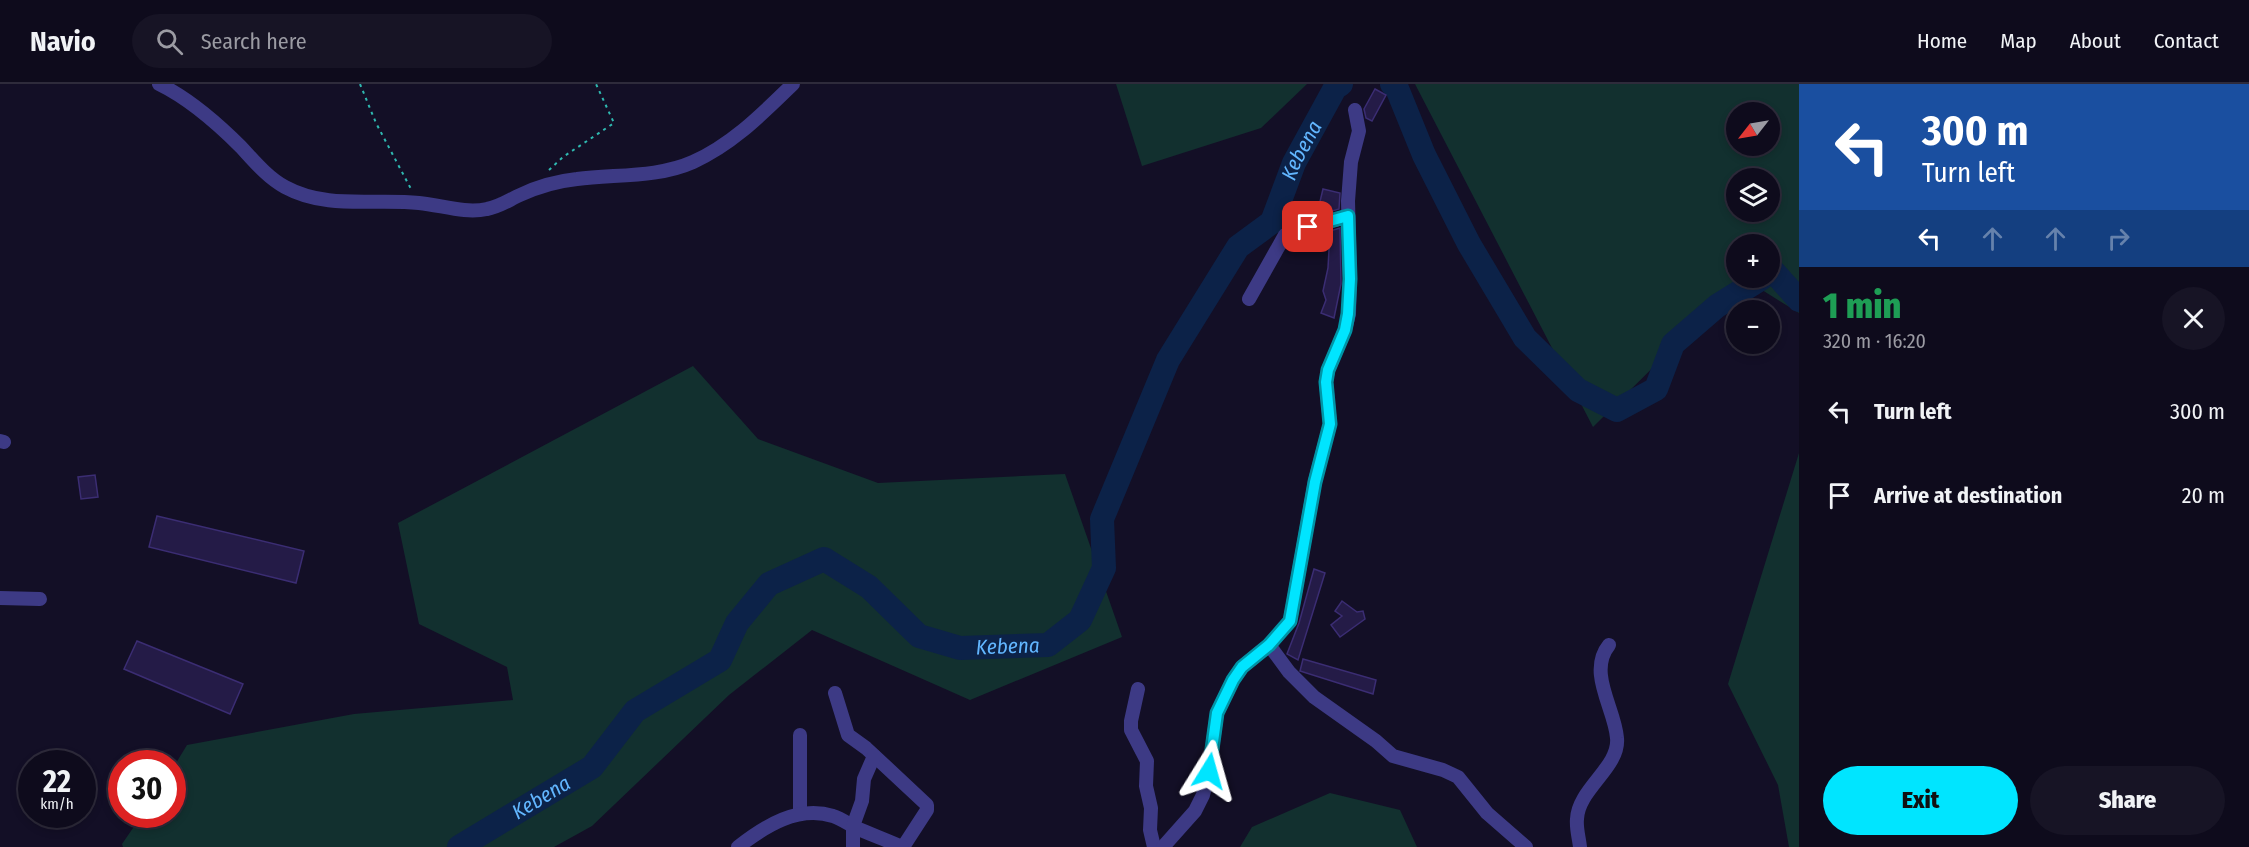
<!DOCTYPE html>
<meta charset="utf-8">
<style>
body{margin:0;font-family:"Fira Sans Condensed",sans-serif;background:#171425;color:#f1f3f6;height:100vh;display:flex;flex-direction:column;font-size:22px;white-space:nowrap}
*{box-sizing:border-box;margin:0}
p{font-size:20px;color:#9b9ba3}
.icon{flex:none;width:33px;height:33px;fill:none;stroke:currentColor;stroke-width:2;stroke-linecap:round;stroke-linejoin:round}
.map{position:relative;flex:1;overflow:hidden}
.drawer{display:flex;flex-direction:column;background:#0e0b1c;width:450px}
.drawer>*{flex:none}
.top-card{background:#1a4fa0;color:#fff;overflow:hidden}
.needle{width:39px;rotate:239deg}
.buttons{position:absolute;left:1726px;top:18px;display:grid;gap:12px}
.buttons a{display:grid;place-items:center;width:54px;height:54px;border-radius:50%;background:#0e0b1c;box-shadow:0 3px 9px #0003,0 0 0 2px #2e2b3b;font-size:30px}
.speed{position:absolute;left:18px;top:666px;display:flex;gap:12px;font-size:30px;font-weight:700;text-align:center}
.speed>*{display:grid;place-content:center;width:78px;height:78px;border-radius:50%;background:#0e0b1c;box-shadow:0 3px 9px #0003,0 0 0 2px #2e2b3b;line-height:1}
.speed small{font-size:15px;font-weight:400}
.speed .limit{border:9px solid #d22;background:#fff;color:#111}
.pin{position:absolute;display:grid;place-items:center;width:51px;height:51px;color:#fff;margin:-26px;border-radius:12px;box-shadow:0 3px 9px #0006}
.me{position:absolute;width:66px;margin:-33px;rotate:8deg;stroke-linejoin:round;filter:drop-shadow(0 0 4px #0008)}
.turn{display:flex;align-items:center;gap:21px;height:126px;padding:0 24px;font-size:27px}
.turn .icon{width:78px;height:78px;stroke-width:2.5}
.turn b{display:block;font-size:42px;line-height:51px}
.lanes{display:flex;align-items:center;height:57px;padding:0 24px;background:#0003;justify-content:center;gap:30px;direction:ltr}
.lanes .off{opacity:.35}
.round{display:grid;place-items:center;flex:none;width:63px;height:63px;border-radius:32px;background:#171425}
.overview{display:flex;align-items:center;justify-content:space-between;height:102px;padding:0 24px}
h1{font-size:36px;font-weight:800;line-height:45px;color:#1e9e55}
.action{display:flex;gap:12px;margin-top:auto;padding:12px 24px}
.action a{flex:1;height:69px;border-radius:36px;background:#00e5ff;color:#111;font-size:24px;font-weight:800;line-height:69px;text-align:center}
.action a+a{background:#171425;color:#f1f3f6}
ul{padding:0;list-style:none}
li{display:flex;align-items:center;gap:18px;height:84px;padding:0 24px}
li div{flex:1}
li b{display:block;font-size:22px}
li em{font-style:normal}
header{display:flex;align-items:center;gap:36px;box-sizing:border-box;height:84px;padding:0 30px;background:#0e0b1c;border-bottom:2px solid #2e2b3b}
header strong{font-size:28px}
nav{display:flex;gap:33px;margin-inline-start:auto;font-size:21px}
.search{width:420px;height:54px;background:#171425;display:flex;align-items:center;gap:15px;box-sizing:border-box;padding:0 21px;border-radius:33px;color:#9b9ba3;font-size:22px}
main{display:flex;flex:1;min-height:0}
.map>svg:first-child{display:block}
.green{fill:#12302f;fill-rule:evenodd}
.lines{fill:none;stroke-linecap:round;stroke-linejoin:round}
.river{stroke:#0c2248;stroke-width:24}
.building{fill:#241b47;stroke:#3b2d73;stroke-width:1.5}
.path{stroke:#2fb8b0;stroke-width:2;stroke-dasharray:3 4.5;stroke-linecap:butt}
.street{stroke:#3d3a85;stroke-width:14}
.route-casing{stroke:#0095a6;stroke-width:15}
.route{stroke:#00e5ff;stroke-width:10}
.labels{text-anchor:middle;stroke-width:4.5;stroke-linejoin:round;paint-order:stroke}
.water-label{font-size:21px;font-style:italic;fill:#62b6ff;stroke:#130f26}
</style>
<header>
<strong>Navio</strong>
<div class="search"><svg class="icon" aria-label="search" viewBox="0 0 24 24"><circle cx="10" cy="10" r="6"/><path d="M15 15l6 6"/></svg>Search here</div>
<nav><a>Home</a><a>Map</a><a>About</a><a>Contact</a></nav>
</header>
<main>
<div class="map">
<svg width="1799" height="763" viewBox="0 0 1799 763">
<rect width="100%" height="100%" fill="#130f26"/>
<!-- green -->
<g class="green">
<path d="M1116,0H1307L1261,44L1142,82Z"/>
<path d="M1415,0H1799V229L1743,194L1593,343ZM1737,28H1770V62H1737ZM1737,94H1770V128H1737ZM1737,160H1770V194H1737Z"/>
<path d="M693,282L758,355L878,399L1065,390L1122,553L970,616L812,546L729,611L592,742L554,763H123L122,760L142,731L172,730L173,684L187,661L354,630L513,616L507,583L419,540L398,439Z"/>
<path d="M1799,369V763H1789L1778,701L1728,600Z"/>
<path d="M1330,709L1400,726L1417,763H1240L1252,743Z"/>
</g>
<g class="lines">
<!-- river -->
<g class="river">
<path d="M1392,0L1396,2L1424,71L1469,160L1525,254L1578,306L1617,326L1656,305L1673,260L1717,222L1762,194"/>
<path d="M1770,188L1773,187L1799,216"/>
<path id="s1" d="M459,763L592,683L635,627L720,576L737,539L769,500L824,475L869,503L919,552L960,564L1048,561L1080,536L1104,484L1102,435L1168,276L1238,163L1272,138L1294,79L1335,4L1341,0"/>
</g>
</g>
<!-- building -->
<g class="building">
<path d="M1375,5L1386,11L1372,37L1366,34L1364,25Z"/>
<path d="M1323,105L1340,109L1339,125L1296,138L1295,129L1306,127V125L1318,126Z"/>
<path d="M1340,144L1341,200L1334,234L1321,229L1326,216L1323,207L1328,184L1330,147Z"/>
<path d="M95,391L98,413L81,415L78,393Z"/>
<path d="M157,432L304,467L296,499L149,463Z"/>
<path d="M1314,485L1325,489L1298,576L1287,570L1299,539Z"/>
<path d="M1342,517L1357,528L1363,527L1365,535L1340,553L1331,541L1342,532L1335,527Z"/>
<path d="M137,557L243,600L230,630L124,585Z"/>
<path d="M1303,575L1376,596L1373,610L1300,587Z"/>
</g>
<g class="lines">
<!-- path -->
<g class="path">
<path d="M360,0L376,39L411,105"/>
<path d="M549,86L563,73L614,39L596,0"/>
</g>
<!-- street -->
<g class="street">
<path d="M159,0C190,15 217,39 241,63C254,77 268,94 285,103C327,126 374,114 419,119C441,121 465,130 487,125C499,123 509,116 520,111C537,103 558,97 577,95C615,90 657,94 693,78C733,60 763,29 793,0"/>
<path d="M1249,215L1285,151L1348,132"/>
<path d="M0,357L4,358"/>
<path d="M0,514L40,515"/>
<path d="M1269,561L1289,588L1314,613L1376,657L1393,672L1443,686L1458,693L1487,729L1526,763"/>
<path d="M1138,605L1131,637V646L1147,677L1146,702L1151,724L1150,746L1154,763"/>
<path d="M835,609L848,651L866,664L927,721V726L903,763"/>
<path d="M800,651V729"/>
<path d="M738,763C765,742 798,721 833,732C840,734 847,739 854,743C870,750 886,756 902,763"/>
<path d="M853,763V742L862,717L864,695L874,672"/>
<path d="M1163,763L1195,727L1203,711L1209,687L1217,629L1233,596L1242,583L1269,561L1290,537L1315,397L1330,340L1326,298L1328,286L1345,246L1349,230L1350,194L1348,117L1351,78L1359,47L1355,26"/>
<path d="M1580,763C1579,754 1576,744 1577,735C1578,705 1620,683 1617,654C1615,625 1587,588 1609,561"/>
</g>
</g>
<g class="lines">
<!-- route casing -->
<g class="route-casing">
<path id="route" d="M1209,687L1217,629L1233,596L1242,583L1269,561L1290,537L1315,398L1330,340L1326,298L1328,286L1345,246L1348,230L1350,195L1348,132L1308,143"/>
</g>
<!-- route -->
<use href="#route" class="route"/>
</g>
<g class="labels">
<!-- water labels -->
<g class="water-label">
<text dy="7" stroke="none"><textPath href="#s1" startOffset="1302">Kebena</textPath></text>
<text dy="7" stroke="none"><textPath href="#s1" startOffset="690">Kebena</textPath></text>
<text dy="7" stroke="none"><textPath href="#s1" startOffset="96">Kebena</textPath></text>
</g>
</g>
</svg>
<div class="buttons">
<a><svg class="needle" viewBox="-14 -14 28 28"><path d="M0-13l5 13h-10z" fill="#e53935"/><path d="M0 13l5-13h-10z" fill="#9b9ba3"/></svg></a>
<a><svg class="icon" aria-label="layers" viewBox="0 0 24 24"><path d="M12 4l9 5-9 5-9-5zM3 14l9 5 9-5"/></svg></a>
<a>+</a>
<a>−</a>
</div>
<div class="speed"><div>22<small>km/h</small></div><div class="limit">30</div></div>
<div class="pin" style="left:1308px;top:143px;background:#d93025"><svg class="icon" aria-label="arrive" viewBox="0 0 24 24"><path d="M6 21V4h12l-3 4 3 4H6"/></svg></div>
<svg class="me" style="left:1209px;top:687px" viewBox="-20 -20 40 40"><path d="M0-17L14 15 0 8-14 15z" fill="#00e5ff" stroke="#fff" stroke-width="4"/></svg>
</div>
<section class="drawer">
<div class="top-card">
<div class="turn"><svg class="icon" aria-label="left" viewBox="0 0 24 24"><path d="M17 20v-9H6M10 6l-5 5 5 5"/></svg><div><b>300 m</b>Turn left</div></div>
<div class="lanes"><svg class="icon" aria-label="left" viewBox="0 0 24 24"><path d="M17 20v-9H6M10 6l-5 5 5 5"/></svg><svg class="icon off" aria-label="ahead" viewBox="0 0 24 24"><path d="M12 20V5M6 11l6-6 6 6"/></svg><svg class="icon off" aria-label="ahead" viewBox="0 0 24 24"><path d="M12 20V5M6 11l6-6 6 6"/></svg><svg class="icon off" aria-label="right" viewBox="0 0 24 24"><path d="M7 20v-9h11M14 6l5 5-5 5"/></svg></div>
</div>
<div class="overview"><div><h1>1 min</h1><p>320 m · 16:20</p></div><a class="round"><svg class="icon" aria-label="close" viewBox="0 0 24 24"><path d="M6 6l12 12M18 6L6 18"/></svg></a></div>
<ul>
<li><svg class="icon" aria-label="left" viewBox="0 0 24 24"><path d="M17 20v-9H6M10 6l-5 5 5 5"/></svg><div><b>Turn left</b></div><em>300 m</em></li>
<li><svg class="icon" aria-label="arrive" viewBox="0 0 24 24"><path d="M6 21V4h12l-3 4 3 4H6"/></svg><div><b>Arrive at destination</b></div><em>20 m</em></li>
</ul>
<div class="action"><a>Exit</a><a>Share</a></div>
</section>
</main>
